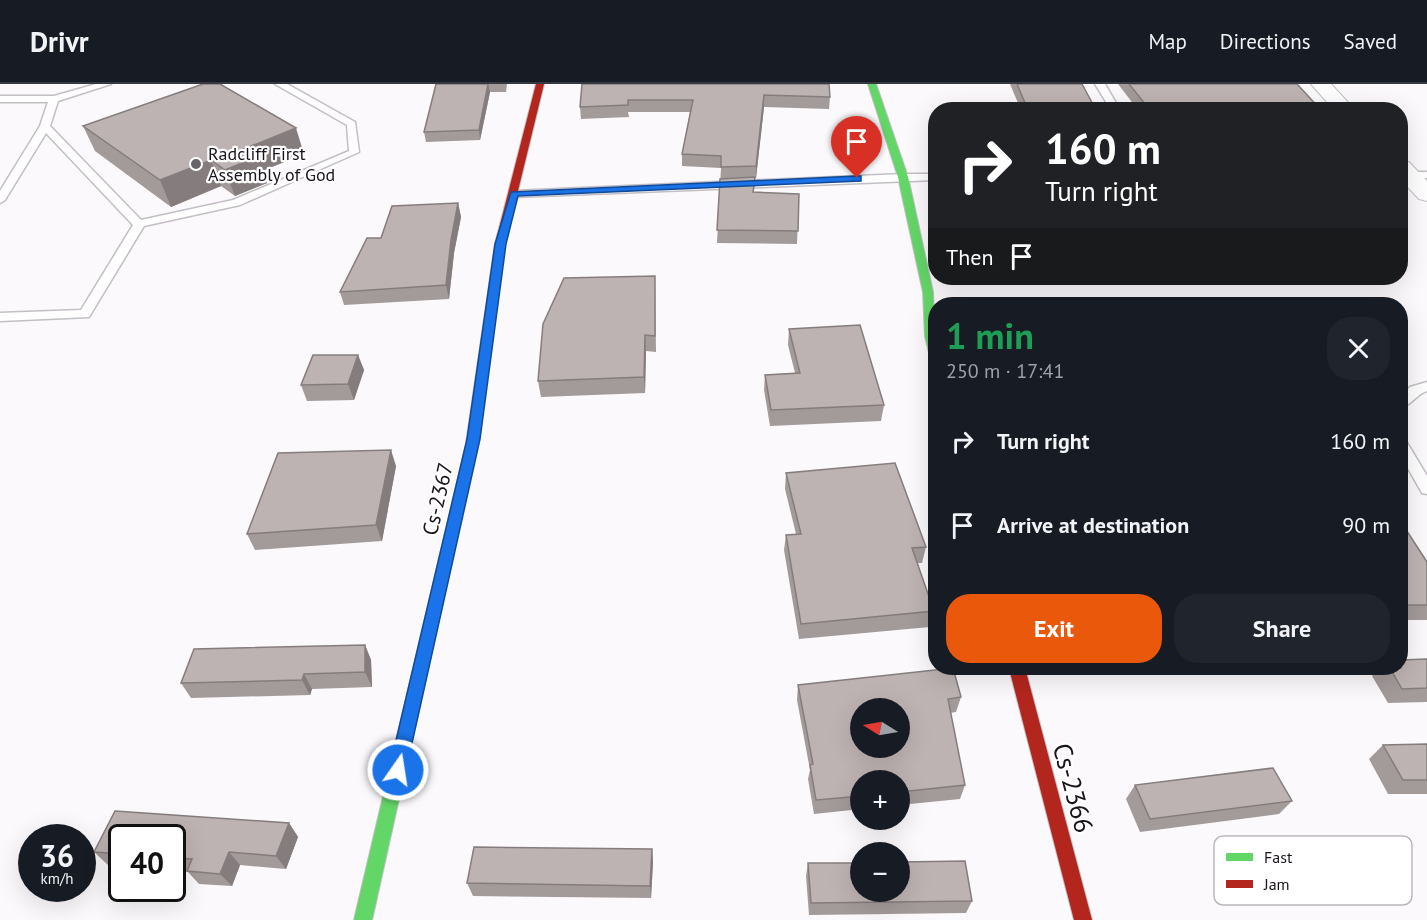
<!DOCTYPE html>
<meta charset="utf-8">
<style>
body{margin:0;font-family:"PT Sans",sans-serif;background:#20242c;color:#f1f3f6;height:100vh;display:flex;flex-direction:column;font-size:22px;white-space:nowrap}
*{box-sizing:border-box;margin:0}
p{font-size:20px;color:#9ea1a6}
.icon{flex:none;width:33px;height:33px;fill:none;stroke:currentColor;stroke-width:2;stroke-linecap:round;stroke-linejoin:round}
.map{position:relative;flex:1;overflow:hidden}
.details{position:absolute;left:928px;top:213px;width:480px;height:378px;display:flex;flex-direction:column;background:#171b24;border-radius:24px;box-shadow:0 6px 24px #0002}
.details>*{flex:none}
.hud{position:absolute;left:928px;top:18px;width:480px;height:183px;border-radius:24px;box-shadow:0 6px 24px #0002;background:#202124;color:#fff;overflow:hidden}
.needle{width:39px;rotate:281deg}
.buttons{position:absolute;left:850px;top:614px;display:grid;gap:12px}
.buttons a{display:grid;place-items:center;width:60px;height:60px;border-radius:50%;background:#171b24;box-shadow:0 6px 24px #0002;font-size:30px}
.speed{position:absolute;left:18px;top:740px;display:flex;gap:12px;font-size:30px;font-weight:700;text-align:center}
.speed>*{display:grid;place-content:center;width:78px;height:78px;border-radius:50%;background:#171b24;box-shadow:0 6px 24px #0002;line-height:1}
.speed small{font-size:15px;font-weight:400}
.speed .limit{border:3px solid #111;border-radius:9px;background:#fff;color:#111}
.pin{position:absolute;display:grid;place-items:center;width:51px;height:51px;color:#fff;margin:-62px -26px;border-radius:50% 50% 50% 0;rotate:-45deg;box-shadow:0 0 6px #0007}
.pin .icon{rotate:45deg}
.me{position:absolute;width:66px;margin:-33px;rotate:13deg;stroke-linejoin:round;filter:drop-shadow(0 0 4px #0008)}
.turn{display:flex;align-items:center;gap:21px;height:126px;padding:0 18px;font-size:27px}
.turn .icon{width:78px;height:78px;stroke-width:2.5}
.turn b{display:block;font-size:42px;line-height:51px}
.then{display:flex;align-items:center;height:57px;padding:0 18px;background:#0003;gap:12px;font-size:22px}
.round{display:grid;place-items:center;flex:none;width:63px;height:63px;border-radius:24px;background:#20242c}
.summary{display:flex;align-items:center;justify-content:space-between;height:102px;padding:0 18px}
h1{font-size:36px;font-weight:600;line-height:45px;color:#1e9e55}
.button{display:flex;gap:12px;margin-top:auto;padding:12px 18px}
.button a{flex:1;height:69px;border-radius:24px;background:#ea580c;color:#fff;font-size:24px;font-weight:600;line-height:69px;text-align:center}
.button a+a{background:#20242c;color:#f1f3f6}
ul{padding:0;list-style:none}
li{display:flex;align-items:center;gap:18px;height:84px;padding:0 18px}
li div{flex:1}
li b{display:block;font-size:22px}
li em{font-style:normal}
header{display:flex;align-items:center;gap:36px;box-sizing:border-box;height:84px;padding:0 30px;background:#171b24;border-bottom:2px solid #363941}
header strong{font-size:28px}
nav{display:flex;gap:33px;margin-inline-start:auto;font-size:21px}
.map>svg:first-child{display:block}
.lines{fill:none;stroke-linecap:round;stroke-linejoin:round}
.lane-casing{stroke:#c3bfc4;stroke-width:3}
.street-casing{stroke:#c3bfc4;stroke-width:2}
.fast-casing{stroke:#c3bfc4;stroke-width:2}
.jam-casing{stroke:#c3bfc4;stroke-width:2}
.lane{fill:#fefeff;fill-rule:evenodd}
.street{fill:#fefeff;fill-rule:evenodd}
.fast{fill:#63d668;fill-rule:evenodd}
.jam{fill:#b3261e;fill-rule:evenodd}
.wall{fill:#a39a9a}
.shaded-wall{fill:#857d7d}
.building{fill:#beb3b3;stroke:#857d7d;stroke-width:1.5;fill-rule:evenodd}
.route{fill:#1a73e8;stroke:#114b97;stroke-width:1.5}
.poi-dot{fill:#68646a;stroke:#fff;stroke-width:2}
.labels{text-anchor:middle;stroke-width:4.5;stroke-linejoin:round;paint-order:stroke}
.far-poi-label{font-size:18px;fill:#19131b;stroke:#fff;text-anchor:start}
.street-label{font-size:21px;fill:#19131b;stroke:#fff}
.near-street-label{font-size:26px;fill:#19131b;stroke:#fff}
.key{fill:#fff;stroke:#bab8bb;stroke-width:1.5}
.key-label{font-size:16px;fill:#19131b}
</style>
<header>
<strong>Drivr</strong>
<nav><a>Map</a><a>Directions</a><a>Saved</a></nav>
</header>
<div class="map">
<svg width="1427" height="836" viewBox="0 0 1427 836">
<rect width="100%" height="100%" fill="#fbf9fc"/>
<g class="lines">
<!-- lane casing -->
<g class="lane-casing">
<g id="lane">
<path d="M96,0H111L58,17L50,42L141,136L233,116L349,67L347,41L275,0H287L355,38L359,68L240,121L144,142L89,233L0,237V229L81,226L133,141L46,49L5,116L0,119V107L40,42L48,18H0V12H54Z"/>
<path d="M1095,0H1105L1120,26H1111Z"/>
<rect x="1401" y="88" width="26" height="6"/>
<path d="M903,90H936V96L514,113L509,110L514,107Z"/>
<path d="M1427,298V307C1417,310 1411,321 1401,324V311L1410,303Z"/>
<path d="M1401,355L1406,357L1427,392V410L1422,409L1401,372Z"/>
</g>
</g>
<!-- street casing -->
<g class="street-casing">
<g id="street">
<path d="M1311,0H1331L1355,26H1334Z"/>
<path d="M1401,77L1409,78L1427,97V117L1419,115L1401,96Z"/>
</g>
</g>
<!-- fast casing -->
<g class="fast-casing">
<g id="fast">
<path d="M868,0H876L908,93L933,208L936,277L930,273L925,252L923,208L898,93Z"/>
<path d="M472,356L478,360L372,836H354L466,360Z"/>
</g>
</g>
<!-- jam casing -->
<g class="jam-casing">
<g id="jam">
<path d="M536,0H544L505,160L478,360L472,364L466,360L495,160Z"/>
<path d="M1009,584H1025L1092,836H1074Z"/>
</g>
</g>
<!-- lane -->
<use href="#lane" class="lane"/>
<!-- street -->
<use href="#street" class="street"/>
<!-- fast -->
<use href="#fast" class="fast"/>
<!-- jam -->
<use href="#jam" class="jam"/>
</g>
<!-- wall -->
<g class="wall">
<path d="M436,0H507L506,8H490L480,56L426,58L424,48Z"/>
<path d="M582,0L830,13L829,25L764,23L756,94H755L754,108L799,110L797,160L717,159L721,84L682,82V70L690,28H628L629,33L581,35L580,23Z"/>
<path d="M1010,0H1082L1096,26H1021Z"/>
<path d="M1118,0H1297L1321,26H1138Z"/>
<path d="M83,42L304,70L262,87L267,99L235,112L221,102L171,123L95,67Z"/>
<path d="M458,119L461,133L454,169L449,215L344,221L340,208L381,154Z"/>
<path d="M655,192L656,268L646,267L645,309L541,313L538,297Z"/>
<path d="M789,245L884,321L881,337L770,342L764,306L765,291L795,289L788,261Z"/>
<path d="M358,271L364,286L354,316L307,317L301,301Z"/>
<path d="M396,382L382,457L255,466L247,450Z"/>
<path d="M786,389L926,463L922,479H917L934,527L930,543L799,555L784,466L786,451L796,450L785,405Z"/>
<path d="M1401,438L1427,478V536H1401Z"/>
<path d="M365,561L371,576L372,603L312,605L310,611L191,614L181,599Z"/>
<path d="M1427,575V618L1388,619L1372,592L1380,584H1401Z"/>
<path d="M798,601L961,613L956,628L950,629L965,701L960,715L900,721V696H861V725L814,730L808,695L810,686L797,616Z"/>
<path d="M1427,660V710H1388L1369,675L1383,661Z"/>
<path d="M1135,701L1292,717L1279,730L1140,748L1126,715Z"/>
<path d="M115,727L289,739L298,753L286,785L240,781L232,802L199,800L187,787L172,786V753H122V782L108,781L94,768Z"/>
<path d="M652,765L653,778L651,814L473,812L467,799Z"/>
<path d="M808,779L972,817L966,829L809,831L806,792Z"/>
</g>
<!-- shaded-wall -->
<g class="shaded-wall">
<path d="M488,0L490,8L480,56L479,46Z"/>
<path d="M764,11V23L756,94V82Z"/>
<path d="M296,44L304,70L262,87L267,99L235,112L225,86L244,65Z"/>
<path d="M211,76L221,102L171,123L160,96Z"/>
<path d="M458,119L461,133L454,169L449,215L446,201L451,156Z"/>
<path d="M645,251L646,267L645,309L644,293Z"/>
<path d="M358,271L364,286L354,316L348,300Z"/>
<path d="M391,366L396,382L382,457L376,441Z"/>
<path d="M365,561L371,576L372,603L365,588Z"/>
<path d="M304,590L312,605L310,611L302,596Z"/>
<path d="M289,739L298,753L286,785L276,772Z"/>
<path d="M652,765L653,778L651,814L650,802Z"/>
<path d="M229,768L240,781L232,802L220,790Z"/>
</g>
<!-- building -->
<g class="building">
<path d="M203,0H220L296,44L244,65L257,73L225,86L211,76L160,96L83,42Z"/>
<path d="M436,0H488L479,46L424,48Z"/>
<path d="M582,0H829L830,13L764,11L756,82L721,83V72L682,70L693,16H628V21L580,23Z"/>
<path d="M1017,0H1082L1096,26H1028Z"/>
<path d="M1129,0H1297L1321,26H1150Z"/>
<path d="M755,93L753,108L799,110L798,147L717,146L720,95Z"/>
<path d="M458,119L451,156L446,201L340,208L367,154H381L392,122Z"/>
<path d="M655,192V252L645,251L644,293L538,297L543,240L564,194Z"/>
<path d="M860,241L884,321L771,326L765,291L800,289L789,245Z"/>
<path d="M313,271H358L348,300L301,301Z"/>
<path d="M391,366L376,441L247,450L278,369Z"/>
<path d="M895,379L926,463L912,464L934,527L801,540L786,451L801,450L786,389Z"/>
<path d="M1401,438L1427,478V521H1401Z"/>
<path d="M365,561V588L304,590L302,596L181,599L194,565Z"/>
<path d="M1427,575V604L1402,605L1390,584H1401V576Z"/>
<path d="M953,584L961,613L948,615L965,701L900,708V696H861V712L816,716L810,681L813,680L798,601ZM861,624H900V663H861Z"/>
<path d="M1427,660V696H1403L1383,661Z"/>
<path d="M1273,684L1292,717L1150,735L1135,701Z"/>
<path d="M115,727L289,739L276,772L229,768L220,790L187,787L192,775L172,774V753H122V770L94,768Z"/>
<path d="M474,763L652,765L650,802L467,799Z"/>
<path d="M965,777L972,817L811,819L808,779H861V807H900V778Z"/>
</g>
<!-- route -->
<path class="route" d="M857,92H861V97L518,112L506,160L480,355L406,686L404,692L398,694L392,692L389,686L467,355L495,160L511,108Z"/>
<!-- markers -->
<circle class="poi-dot" cx="196" cy="80" r="6"/>
<g class="labels">
<!-- far-poi labels -->
<g class="far-poi-label">
<text x="208" y="76">Radcliff First<tspan x="208" dy="21">Assembly of God</tspan></text>
</g>
<!-- street labels -->
<g class="street-label">
<text transform="translate(438 415) rotate(-77)" y="7">Cs-2367</text>
</g>
<!-- near-street labels -->
<g class="near-street-label">
<text transform="translate(1073 704) rotate(75)" y="9">Cs-2366</text>
</g>
</g>
<!-- legend -->
<rect x="1214" y="752" width="198" height="69" rx="9" class="key"/>
<rect x="1226" y="769" width="27" height="8" fill="#63d668"/>
<rect x="1226" y="796" width="27" height="8" fill="#b3261e"/>
<g class="key-label">
<text x="1264" y="779">Fast</text>
<text x="1264" y="806">Jam</text>
</g>
</svg>
<div class="buttons">
<a><svg class="needle" viewBox="-14 -14 28 28"><path d="M0-13l5 13h-10z" fill="#e53935"/><path d="M0 13l5-13h-10z" fill="#9ea1a6"/></svg></a>
<a>+</a>
<a>−</a>
</div>
<div class="speed"><div>36<small>km/h</small></div><div class="limit">40</div></div>
<div class="pin" style="left:857px;top:94px;background:#d93025"><svg class="icon" aria-label="arrive" viewBox="0 0 24 24"><path d="M6 21V4h12l-3 4 3 4H6"/></svg></div>
<svg class="me" style="left:398px;top:686px" viewBox="-20 -20 40 40"><circle r="17" fill="#1a73e8" stroke="#fff" stroke-width="3"/><path d="M0-11L8 9 0 5-8 9z" fill="#fff"/></svg>
<div class="hud">
<div class="turn"><svg class="icon" aria-label="right" viewBox="0 0 24 24"><path d="M7 20v-9h11M14 6l5 5-5 5"/></svg><div><b>160 m</b>Turn right</div></div>
<div class="then">Then<svg class="icon" aria-label="arrive" viewBox="0 0 24 24"><path d="M6 21V4h12l-3 4 3 4H6"/></svg></div>
</div>
<section class="details">
<div class="summary"><div><h1>1 min</h1><p>250 m · 17:41</p></div><a class="round"><svg class="icon" aria-label="close" viewBox="0 0 24 24"><path d="M6 6l12 12M18 6L6 18"/></svg></a></div>
<ul>
<li><svg class="icon" aria-label="right" viewBox="0 0 24 24"><path d="M7 20v-9h11M14 6l5 5-5 5"/></svg><div><b>Turn right</b></div><em>160 m</em></li>
<li><svg class="icon" aria-label="arrive" viewBox="0 0 24 24"><path d="M6 21V4h12l-3 4 3 4H6"/></svg><div><b>Arrive at destination</b></div><em>90 m</em></li>
</ul>
<div class="button"><a>Exit</a><a>Share</a></div>
</section>
</div>
